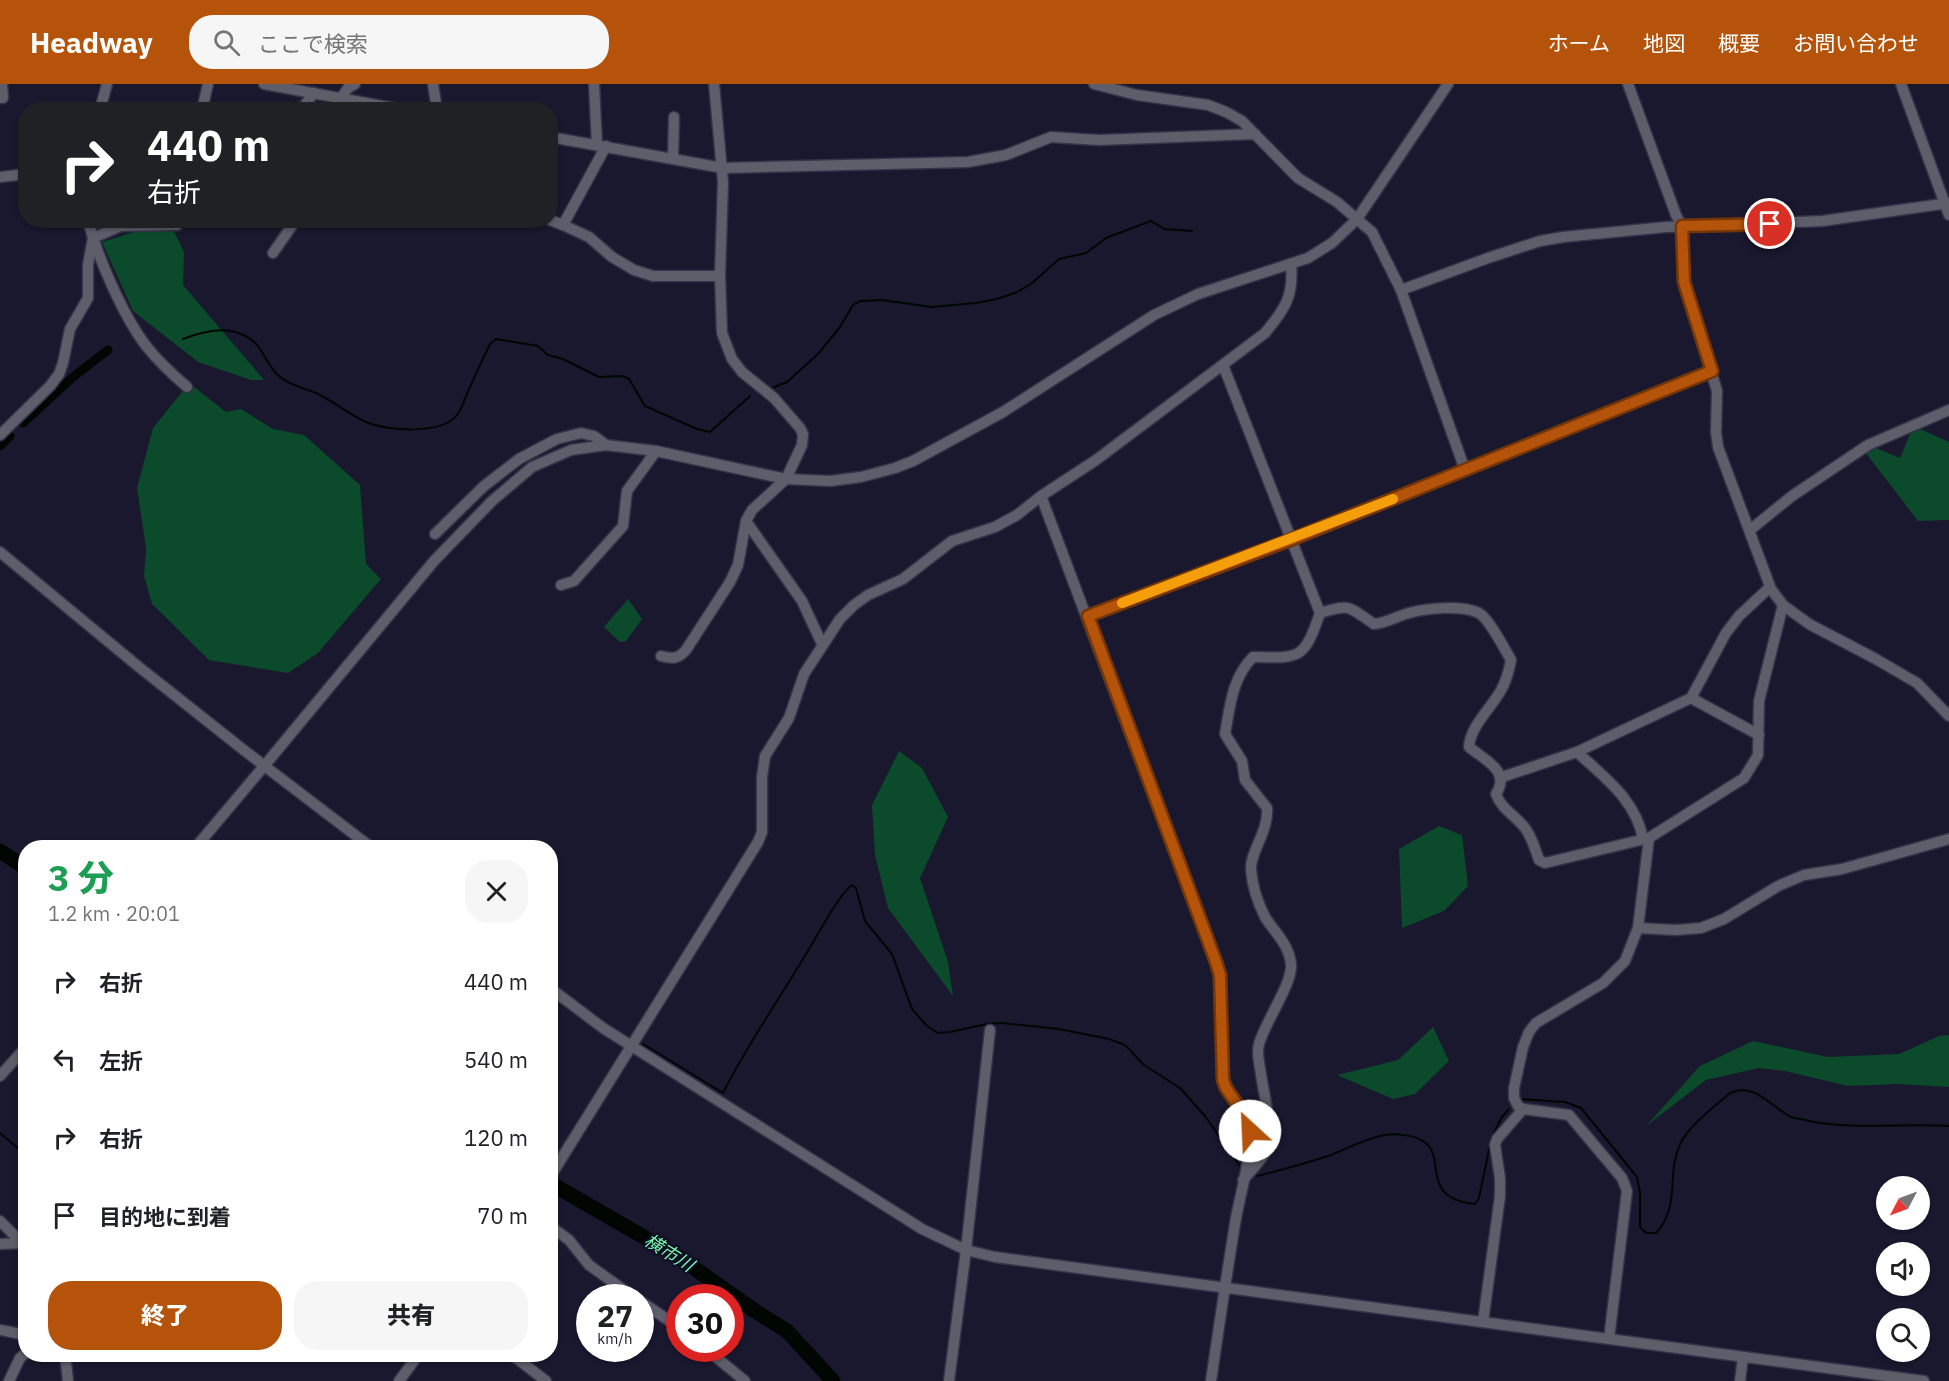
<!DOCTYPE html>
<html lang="ja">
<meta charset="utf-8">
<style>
body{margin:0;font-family:"IBM Plex Sans","Noto Sans JP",sans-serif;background:#f6f6f6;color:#202124;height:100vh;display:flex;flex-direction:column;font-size:22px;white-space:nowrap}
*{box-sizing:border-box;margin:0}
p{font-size:20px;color:#757577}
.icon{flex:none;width:33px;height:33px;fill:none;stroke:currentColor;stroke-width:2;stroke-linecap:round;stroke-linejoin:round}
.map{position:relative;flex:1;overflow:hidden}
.details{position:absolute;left:18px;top:756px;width:540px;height:522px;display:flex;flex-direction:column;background:#fff;border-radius:24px;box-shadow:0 2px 4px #0004}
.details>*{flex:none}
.guide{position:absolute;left:18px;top:18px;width:540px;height:126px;border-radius:24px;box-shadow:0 2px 4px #0004;background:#202124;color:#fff;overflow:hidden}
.needle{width:39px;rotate:229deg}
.tools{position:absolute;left:1876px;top:1092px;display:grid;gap:12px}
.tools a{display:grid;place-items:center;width:54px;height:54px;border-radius:50%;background:#fff;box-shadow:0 2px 4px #0004;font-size:30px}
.speed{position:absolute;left:576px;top:1200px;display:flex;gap:12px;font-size:30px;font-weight:700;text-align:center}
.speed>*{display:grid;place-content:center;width:78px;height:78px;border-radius:50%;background:#fff;box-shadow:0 2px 4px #0004;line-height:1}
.speed small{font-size:15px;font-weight:400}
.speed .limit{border:9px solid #d22;background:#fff;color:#111}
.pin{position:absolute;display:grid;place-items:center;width:51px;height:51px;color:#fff;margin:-26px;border:3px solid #fff;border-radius:50%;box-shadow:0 2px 6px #0007}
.me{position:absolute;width:66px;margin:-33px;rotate:335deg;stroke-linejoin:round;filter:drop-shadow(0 0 4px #0008)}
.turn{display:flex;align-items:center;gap:21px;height:126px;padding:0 30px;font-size:27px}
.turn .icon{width:78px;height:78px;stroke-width:2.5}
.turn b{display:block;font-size:42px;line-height:51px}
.round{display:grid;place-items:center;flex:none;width:63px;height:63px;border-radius:24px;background:#f6f6f6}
.overview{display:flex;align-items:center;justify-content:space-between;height:102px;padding:0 30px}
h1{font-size:36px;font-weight:800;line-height:45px;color:#1e9e55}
.action{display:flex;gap:12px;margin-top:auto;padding:12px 30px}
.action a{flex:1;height:69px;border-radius:24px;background:#b45309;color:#fff;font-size:24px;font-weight:800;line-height:69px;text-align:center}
.action a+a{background:#f6f6f6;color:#202124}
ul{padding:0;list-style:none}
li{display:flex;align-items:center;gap:18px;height:78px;padding:0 30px}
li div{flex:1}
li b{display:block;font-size:22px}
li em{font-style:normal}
header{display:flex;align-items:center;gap:36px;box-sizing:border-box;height:84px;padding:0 30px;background:#b45309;color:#fff}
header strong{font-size:28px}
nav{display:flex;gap:33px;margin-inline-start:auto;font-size:21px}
.search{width:420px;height:54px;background:#f6f6f6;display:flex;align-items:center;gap:15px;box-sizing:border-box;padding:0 21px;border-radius:24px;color:#757577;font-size:22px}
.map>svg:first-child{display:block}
.green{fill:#0b4a2a}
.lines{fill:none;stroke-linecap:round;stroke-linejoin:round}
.stream{stroke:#000602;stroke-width:2}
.canal{stroke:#000602;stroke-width:9}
.river{stroke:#000602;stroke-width:15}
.minor-casing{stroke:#343349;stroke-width:13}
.minor{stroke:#5d5e6a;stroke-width:10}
.route-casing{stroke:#753606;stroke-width:15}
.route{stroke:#b45309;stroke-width:10}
.slow{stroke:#f59e0b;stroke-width:10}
.labels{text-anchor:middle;stroke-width:4.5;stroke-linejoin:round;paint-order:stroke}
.water-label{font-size:18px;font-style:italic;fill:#79faae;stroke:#100f25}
</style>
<header>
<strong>Headway</strong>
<div class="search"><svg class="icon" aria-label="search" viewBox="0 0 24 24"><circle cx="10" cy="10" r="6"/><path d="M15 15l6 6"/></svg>ここで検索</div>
<nav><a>ホーム</a><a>地図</a><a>概要</a><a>お問い合わせ</a></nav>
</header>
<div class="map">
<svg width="1949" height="1297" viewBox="0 0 1949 1297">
<rect width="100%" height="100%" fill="#19182f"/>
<!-- green -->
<g class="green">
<path d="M173,145L184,168L183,201L264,296H251L198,278L133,227L102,158L134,148Z"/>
<path d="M189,299L226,328L241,325L273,345L304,351L360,401L366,480L381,495L318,569L288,589L209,576L152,520L144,492L146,464L137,404L153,344Z"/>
<path d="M1920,345L1949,358V436L1918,437L1865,368L1876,364L1900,374L1910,350Z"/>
<path d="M628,515L642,535L626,557L620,558L604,543Z"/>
<path d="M899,667L922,684L948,733L920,794L948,878L953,912L888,824L875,771L872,721Z"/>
<path d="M1439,742L1462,751L1468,802L1444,827L1402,844L1399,765Z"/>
<path d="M1433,943L1449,977L1415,1010L1393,1015L1337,991L1398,976Z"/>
<path d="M1949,951V1003L1899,1000L1848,1002L1785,987L1759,984L1706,996L1646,1042L1700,982L1753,957L1828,973L1899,970L1939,952Z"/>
</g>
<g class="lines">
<!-- stream -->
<g class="stream">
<path d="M183,255C201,248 223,242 241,250C264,259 263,277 277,290C288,302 308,304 322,312C337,320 350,331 366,338C387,347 442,351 457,331C462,325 464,316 467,310C474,293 482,277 490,260L496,255L538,262L548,271L563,275L599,293L622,292L629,295L645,322L697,345L710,348L750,312"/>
<path d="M774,303L787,298L818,270L840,243L853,221L860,217L882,216L932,223L976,219L997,215L1017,208L1031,200L1059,175L1086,169L1106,154L1151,137L1164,145L1192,147"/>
<path d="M643,960L723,1009C747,961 778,917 806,870C817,853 838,811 852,801L856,804L865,837L892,870L912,925L927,942L938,949L950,948L987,940L1002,939L1059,945L1109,955L1125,961L1144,981L1180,1004L1205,1032L1239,1081"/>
<path d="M1522,1015L1565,1018L1581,1024L1637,1093L1640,1109V1143L1646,1149H1656C1682,1120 1665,1091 1681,1058C1690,1041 1715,1022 1730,1009C1755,998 1771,1023 1791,1033C1796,1035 1804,1035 1809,1037C1855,1046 1903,1039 1949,1042"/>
<path d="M0,1049L26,1071"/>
<path d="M1491,1056L1501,1034L1509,1025"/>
<path d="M1257,1092C1281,1086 1304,1080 1328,1072C1344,1066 1369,1053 1385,1051C1395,1049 1412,1051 1421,1056C1450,1070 1416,1114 1475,1120L1479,1114L1490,1061"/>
</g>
<!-- canal -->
<g class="canal">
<path d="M23,339L73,293L108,266"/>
<path d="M0,362L10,352"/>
</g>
<!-- river -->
<g class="river">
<path d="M0,767L26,784"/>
<path d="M550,1099L677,1172L755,1227L787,1247L833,1297"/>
</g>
<!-- minor casing -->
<g class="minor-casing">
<g id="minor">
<path d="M264,0L404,26"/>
<path d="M433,0L437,26"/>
<path d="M594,0L597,61"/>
<path d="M1094,0L1137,11L1208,21L1226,28L1242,37L1298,94L1337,118L1372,148L1401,206L1465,386"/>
<path d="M1628,0L1676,131L1683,144L1684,198L1717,307L1716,348L1718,363L1771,505L1783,521L1809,540L1874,574L1917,599L1949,632"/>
<path d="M1901,0L1949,131"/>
<path d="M0,14H3L2,0"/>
<path d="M341,14L348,4L355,0"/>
<path d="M100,26L107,0"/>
<path d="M202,26L208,0"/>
<path d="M301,26L314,9"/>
<path d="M550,53L723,84L968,78L1006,71L1051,53L1099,56L1255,50"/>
<path d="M606,62L563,141L589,153L612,173L634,186L653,192H720"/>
<path d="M673,75L674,33"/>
<path d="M0,93L26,90"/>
<path d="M88,136C97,172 124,234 147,263C159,278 172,290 187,303"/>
<path d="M550,136L563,141"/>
<path d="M273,169L296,136"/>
<path d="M1401,206L1488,174L1540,157L1563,153L1666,143L1822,137L1949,119"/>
<path d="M1223,281L1320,529C1304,576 1300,574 1253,573C1232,594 1230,622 1225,650L1242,677L1245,696L1267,724C1269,747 1250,768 1251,785C1252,801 1258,819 1265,833C1275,849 1289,860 1291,880C1293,899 1265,938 1259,960C1256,971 1260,980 1261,991C1264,1010 1273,1046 1267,1064C1263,1076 1251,1086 1243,1096"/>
<path d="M0,351L50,302L59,290L63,279L70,245L88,214V181L93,154L121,142L177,141L178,136"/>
<path d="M1041,412L1216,878L1219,891L1223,996C1230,1014 1248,1028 1249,1048C1251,1076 1241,1107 1236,1134C1227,1188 1219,1242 1211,1297"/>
<path d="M746,437L802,517L822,560"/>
<path d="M1750,446L1792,412L1868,361L1949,326"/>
<path d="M435,450L484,402L519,375L557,355L581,349L594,352L606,361"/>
<path d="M0,468L139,583L245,667L372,764"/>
<path d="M561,501L574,497L623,442L627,407L656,367"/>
<path d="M1320,529C1350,519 1349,523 1374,540C1387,539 1397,532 1409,529C1427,524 1462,521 1479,529C1490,536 1504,564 1511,576C1509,587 1506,598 1500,608C1490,625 1470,643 1469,663C1485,676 1511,687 1496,710C1501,725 1516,732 1525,744C1532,753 1535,765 1539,776L1545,779L1649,754L1744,694L1758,671L1759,617L1783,521"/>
<path d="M1087,532L1291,456L1712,287"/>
<path d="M661,572C673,575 678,575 686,566L730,498L738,481L746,437L752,426L786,395L802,361L803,350L800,344L774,314L742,288L732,275L722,249L720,192L723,98L714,0"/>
<path d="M1691,614L1759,651"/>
<path d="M1577,668C1605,694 1636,716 1643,755"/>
<path d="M1502,693L1577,668L1691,614L1726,549L1739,532L1770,503"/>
<path d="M195,764L265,681L434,477L492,417L532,383L571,366L606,361L656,367L786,395L830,397L861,393L895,384L913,377L1003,328L1154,231L1198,210L1308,174L1332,159L1357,135L1448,0"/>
<path d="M1638,844L1676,846L1701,844L1724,835L1778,802L1804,791L1842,785L1949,755"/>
<path d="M550,904L603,944L922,1145L966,1166L995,1173L1924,1297"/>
<path d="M0,992L26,963"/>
<path d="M550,1093L758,758L762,748V693L765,672L789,634L804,590L840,535L854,521L868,511L903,495L952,457L995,443L1017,431L1041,412L1096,376L1265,249C1285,225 1294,212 1291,180"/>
<path d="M0,1137L26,1163"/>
<path d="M550,1142L569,1156L589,1181L635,1214"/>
<path d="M0,1160L24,1159"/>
<path d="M640,1217L680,1244"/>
<path d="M1483,1238L1500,1112V1094L1495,1061L1497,1055L1523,1025"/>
<path d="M0,1246L26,1251"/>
<path d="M1609,1255L1627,1107L1622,1094L1569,1031L1523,1025L1518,1022L1514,1014V1004L1523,963L1529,948L1536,939L1603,899L1625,877L1638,844L1649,754"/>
<path d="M705,1264L745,1297"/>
<path d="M65,1270L68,1297"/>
<path d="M511,1270L546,1297"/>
<path d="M9,1297L20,1274L26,1269"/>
<path d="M399,1297L419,1270"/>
<path d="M949,1297L966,1166L990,946"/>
<path d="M1740,1297L1743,1273"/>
</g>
</g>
<!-- minor -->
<use href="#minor" class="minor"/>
</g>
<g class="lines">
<!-- route casing -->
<g class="route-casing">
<path id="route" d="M1250,1047L1244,1030L1226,1004L1223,996L1220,891L1216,878L1088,532L1290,456L1712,287L1684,198L1682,142L1770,140"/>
</g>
<!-- route -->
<use href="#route" class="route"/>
<!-- slow -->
<path class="slow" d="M1122,519L1393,415"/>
</g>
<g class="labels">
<!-- water labels -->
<g class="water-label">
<text transform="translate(669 1169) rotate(32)" y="6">横市川</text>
</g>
</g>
</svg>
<div class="tools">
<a><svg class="needle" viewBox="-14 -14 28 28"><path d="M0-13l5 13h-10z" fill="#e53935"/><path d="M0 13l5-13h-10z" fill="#757577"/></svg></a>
<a><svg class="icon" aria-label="sound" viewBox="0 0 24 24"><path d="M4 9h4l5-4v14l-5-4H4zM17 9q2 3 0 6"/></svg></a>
<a><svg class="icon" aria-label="search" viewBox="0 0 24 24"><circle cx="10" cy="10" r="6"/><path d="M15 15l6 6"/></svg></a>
</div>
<div class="speed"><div>27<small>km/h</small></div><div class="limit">30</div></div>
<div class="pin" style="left:1770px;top:140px;background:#d93025"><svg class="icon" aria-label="arrive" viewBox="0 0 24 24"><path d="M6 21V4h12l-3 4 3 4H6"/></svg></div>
<svg class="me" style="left:1250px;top:1047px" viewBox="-20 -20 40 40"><circle r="19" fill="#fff"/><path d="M0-13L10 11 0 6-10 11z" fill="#b45309"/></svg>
<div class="guide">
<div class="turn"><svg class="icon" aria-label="right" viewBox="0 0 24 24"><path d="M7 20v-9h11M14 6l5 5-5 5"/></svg><div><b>440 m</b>右折</div></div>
</div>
<section class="details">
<div class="overview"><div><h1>3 分</h1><p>1.2 km · 20:01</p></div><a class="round"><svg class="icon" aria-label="close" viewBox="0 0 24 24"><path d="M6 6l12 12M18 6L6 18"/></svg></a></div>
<ul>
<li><svg class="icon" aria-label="right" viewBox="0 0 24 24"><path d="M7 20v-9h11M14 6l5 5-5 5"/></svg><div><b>右折</b></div><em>440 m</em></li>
<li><svg class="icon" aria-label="left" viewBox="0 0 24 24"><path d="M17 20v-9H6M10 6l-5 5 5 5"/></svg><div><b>左折</b></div><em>540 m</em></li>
<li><svg class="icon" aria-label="right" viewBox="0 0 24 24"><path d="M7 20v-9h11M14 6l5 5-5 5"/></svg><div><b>右折</b></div><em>120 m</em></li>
<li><svg class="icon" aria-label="arrive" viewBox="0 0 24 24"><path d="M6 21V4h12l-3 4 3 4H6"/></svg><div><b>目的地に到着</b></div><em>70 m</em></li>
</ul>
<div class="action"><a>終了</a><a>共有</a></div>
</section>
</div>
